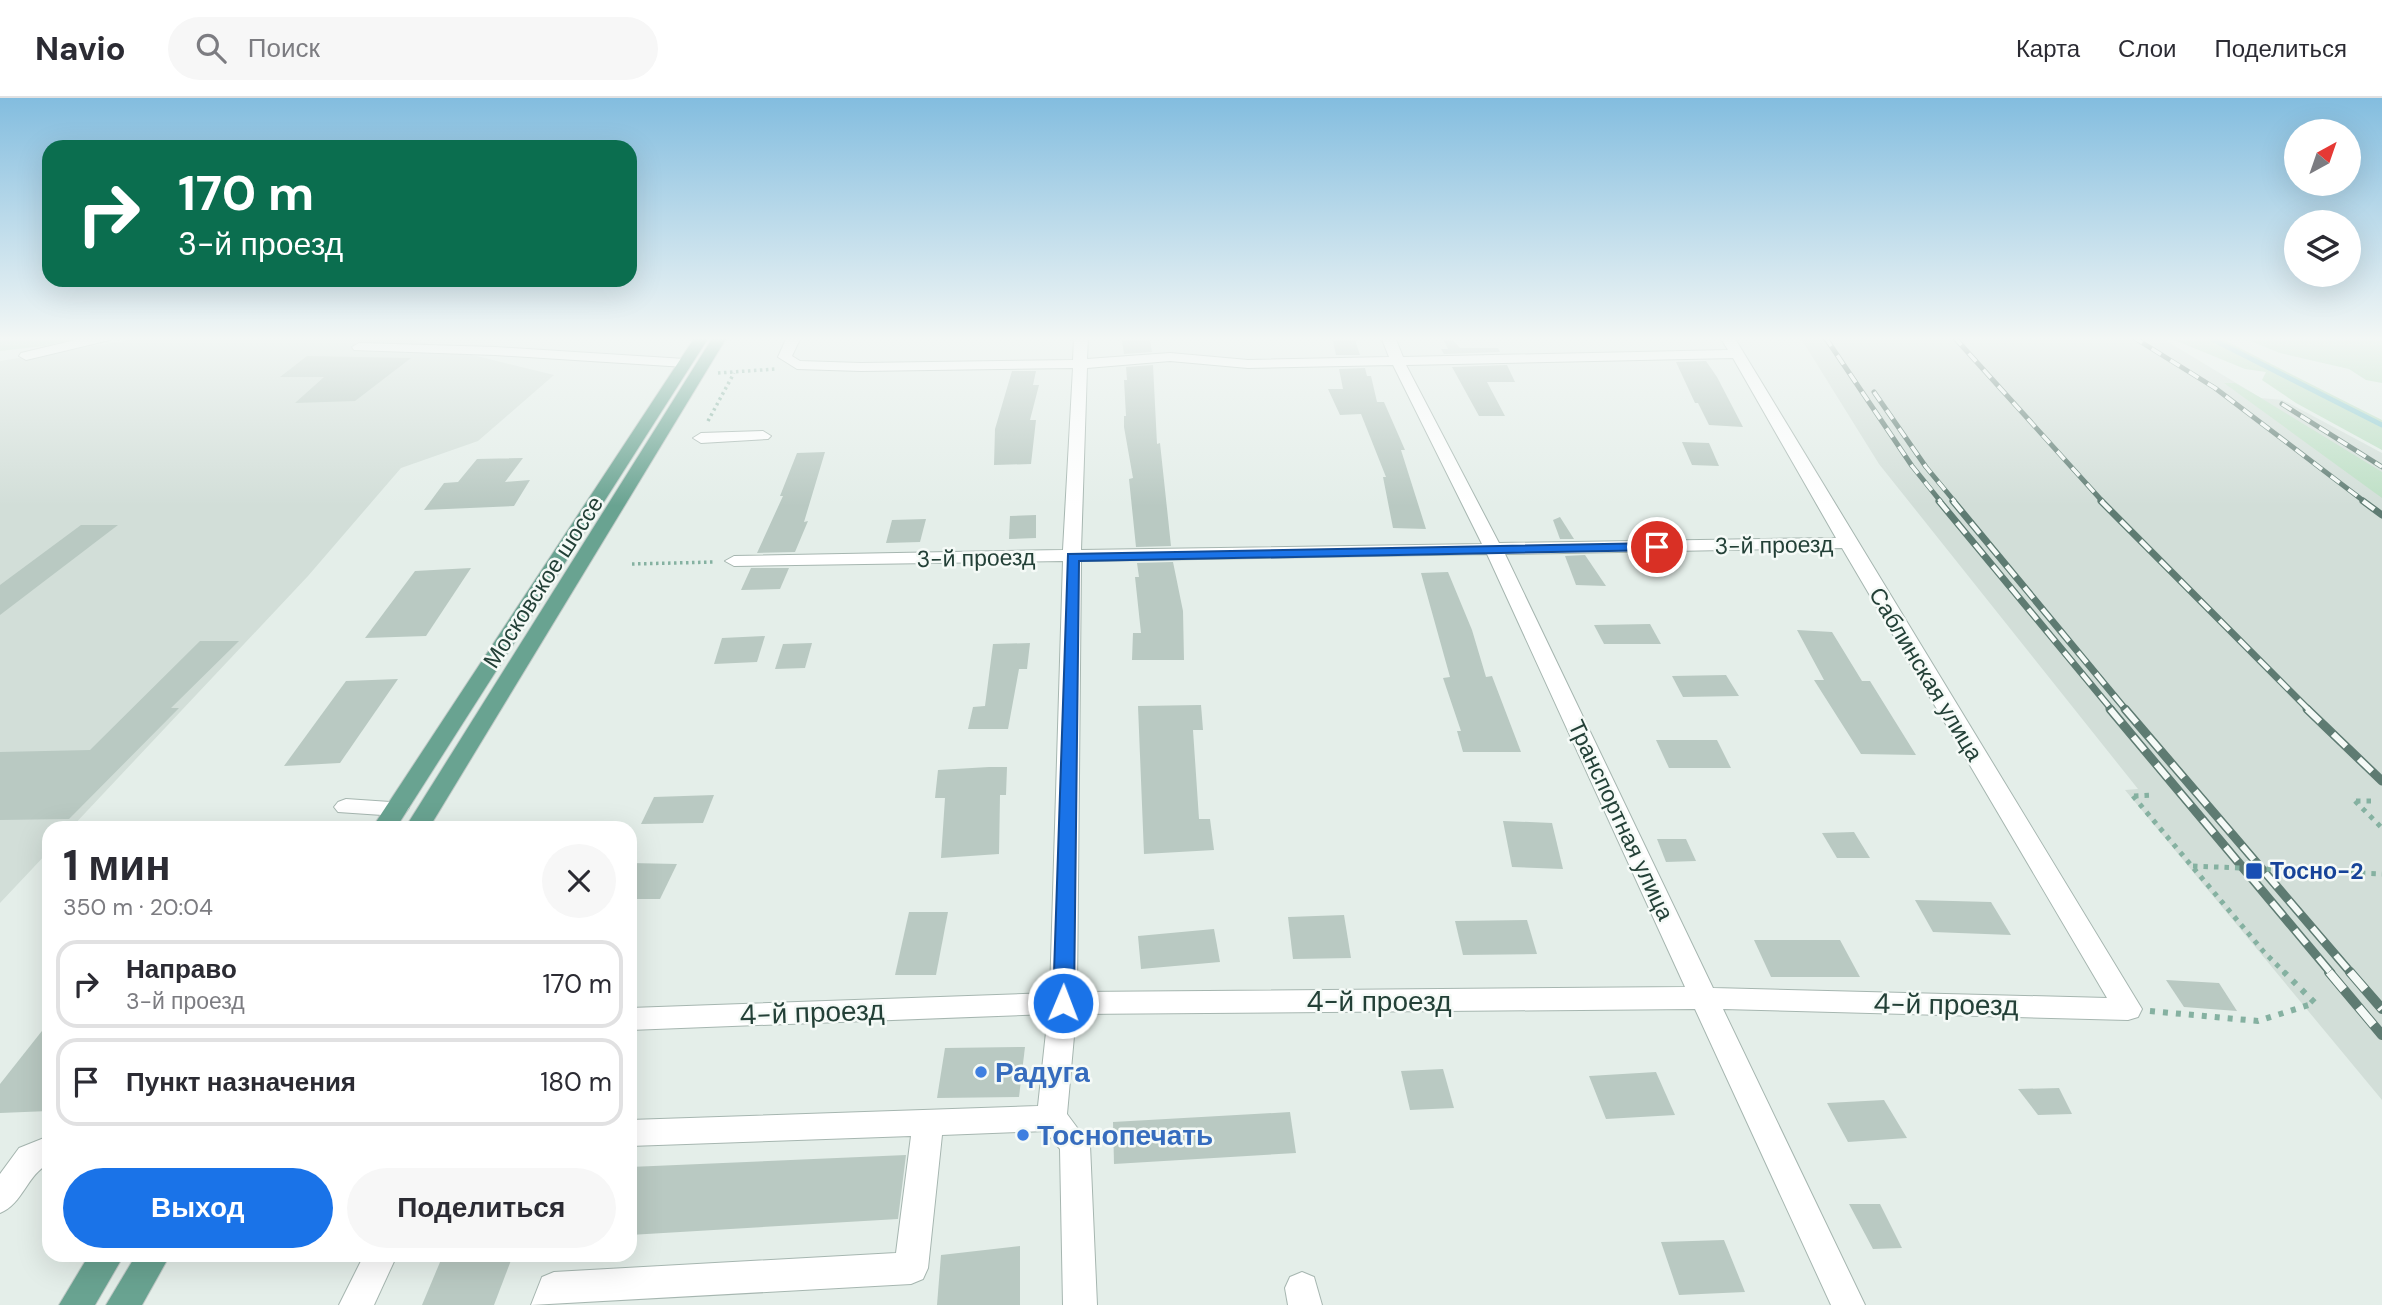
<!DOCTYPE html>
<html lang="ru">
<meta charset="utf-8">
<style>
body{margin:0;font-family:"DM Sans",sans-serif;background:#f7f7f7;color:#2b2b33;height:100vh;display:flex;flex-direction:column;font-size:26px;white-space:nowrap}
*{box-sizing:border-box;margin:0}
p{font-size:23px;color:#7c7c81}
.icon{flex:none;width:38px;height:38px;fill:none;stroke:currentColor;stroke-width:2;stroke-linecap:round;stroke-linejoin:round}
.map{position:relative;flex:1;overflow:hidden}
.sheet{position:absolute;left:42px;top:723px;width:595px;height:441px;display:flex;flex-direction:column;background:#fff;border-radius:21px;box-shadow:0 7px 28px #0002}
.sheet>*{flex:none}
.banner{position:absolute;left:42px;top:42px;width:595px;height:147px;border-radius:21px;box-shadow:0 7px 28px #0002;background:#0b6e4f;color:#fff;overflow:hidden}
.needle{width:46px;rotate:40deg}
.controls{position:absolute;left:2284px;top:21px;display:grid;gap:14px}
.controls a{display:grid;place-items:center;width:77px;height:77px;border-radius:50%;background:#fff;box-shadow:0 7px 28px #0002;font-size:35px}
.pin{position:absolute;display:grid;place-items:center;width:60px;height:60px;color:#fff;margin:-30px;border:4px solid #fff;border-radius:50%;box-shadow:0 2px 7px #0007}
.me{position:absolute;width:77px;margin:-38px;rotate:1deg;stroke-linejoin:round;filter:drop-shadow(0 0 5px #0008)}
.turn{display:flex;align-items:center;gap:24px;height:147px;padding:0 21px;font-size:32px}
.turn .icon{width:91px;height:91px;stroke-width:2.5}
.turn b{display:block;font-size:49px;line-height:60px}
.round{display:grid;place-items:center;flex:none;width:74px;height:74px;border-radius:37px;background:#f7f7f7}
.summary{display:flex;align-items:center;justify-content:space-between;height:119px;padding:0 21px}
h1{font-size:42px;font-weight:800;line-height:52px}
.primary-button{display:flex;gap:14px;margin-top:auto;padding:14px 21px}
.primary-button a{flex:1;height:80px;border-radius:42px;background:#1a73e8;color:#fff;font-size:28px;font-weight:800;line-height:80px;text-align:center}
.primary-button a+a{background:#f7f7f7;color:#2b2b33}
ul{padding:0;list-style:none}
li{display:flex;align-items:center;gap:21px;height:88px;margin:0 14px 10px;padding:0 7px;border:4px solid #e1e1e2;border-radius:21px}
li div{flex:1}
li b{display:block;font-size:26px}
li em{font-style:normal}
header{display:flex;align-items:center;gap:42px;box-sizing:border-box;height:98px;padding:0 35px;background:#fff;border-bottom:2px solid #e1e1e2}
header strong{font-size:33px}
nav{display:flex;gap:38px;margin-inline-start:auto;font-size:24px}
.search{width:490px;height:63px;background:#f7f7f7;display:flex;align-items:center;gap:18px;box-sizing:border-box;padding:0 24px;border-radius:38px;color:#7c7c81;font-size:26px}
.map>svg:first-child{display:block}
.built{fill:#d2ded8}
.green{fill:#bddfc5}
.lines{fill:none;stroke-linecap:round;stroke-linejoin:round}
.stream{stroke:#8dcbd2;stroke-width:5}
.building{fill:#b9c9c2}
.minor-casing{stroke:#a6b6b0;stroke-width:2}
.major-casing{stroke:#c1cac7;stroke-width:2}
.path-far2{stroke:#85b1a1;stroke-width:3.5;stroke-dasharray:2.5 3.5;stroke-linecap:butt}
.path-far1{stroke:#85b1a1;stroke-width:5;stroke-dasharray:4.5 6;stroke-linecap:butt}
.path{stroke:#85b1a1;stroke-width:6;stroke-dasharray:5 8;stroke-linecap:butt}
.minor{fill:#fff;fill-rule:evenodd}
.major{fill:#69a391;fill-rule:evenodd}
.rail-far3-casing{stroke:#5e7b72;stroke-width:5}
.rail-far2-casing{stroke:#5e7b72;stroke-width:7}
.rail-far1-casing{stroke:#5e7b72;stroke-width:9}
.rail-casing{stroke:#5e7b72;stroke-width:10}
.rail-far3{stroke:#f5faf7;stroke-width:3.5;stroke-dasharray:11;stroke-linecap:butt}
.rail-far2{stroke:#f5faf7;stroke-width:4.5;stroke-dasharray:14;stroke-linecap:butt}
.rail-far1{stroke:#f5faf7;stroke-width:6;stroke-dasharray:18;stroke-linecap:butt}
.rail{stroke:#f5faf7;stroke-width:8;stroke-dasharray:23;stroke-linecap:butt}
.path-bridge{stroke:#85b1a1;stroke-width:5;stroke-dasharray:4.5 6;stroke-linecap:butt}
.route{fill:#1a73e8;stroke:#114b97;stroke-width:2}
.transit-dot{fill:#1a4fb4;stroke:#f5faf7;stroke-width:2.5}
.shop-dot{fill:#3f7fe0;stroke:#f5faf7;stroke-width:2.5}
.labels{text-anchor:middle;stroke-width:5;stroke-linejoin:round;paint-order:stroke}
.street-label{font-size:23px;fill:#234037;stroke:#f5faf7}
.transit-label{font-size:23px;font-weight:bold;fill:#164399;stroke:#f5faf7;text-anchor:start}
.near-street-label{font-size:28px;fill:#234037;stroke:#f5faf7}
.near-shop-label{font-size:28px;font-weight:bold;fill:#366cbe;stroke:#f5faf7;text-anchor:start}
</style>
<header>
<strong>Navio</strong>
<div class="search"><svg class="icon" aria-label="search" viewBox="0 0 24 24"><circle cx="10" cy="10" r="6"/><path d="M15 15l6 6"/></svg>Поиск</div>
<nav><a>Карта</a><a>Слои</a><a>Поделиться</a></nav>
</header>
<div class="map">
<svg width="2382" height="1207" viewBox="0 0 2382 1207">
<rect width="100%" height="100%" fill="#e4eee9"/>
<!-- built -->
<g class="built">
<path d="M149,239H400L554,277L478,343L401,370L308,478L71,730H49V753L0,805V263Z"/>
<path d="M1800,239H2160L2261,300L2283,302L2382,355V1002L2125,692L2138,691L1879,366Z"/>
</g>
<!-- green -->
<g class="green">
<path d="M0,239H84L44,248L0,253Z"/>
<path d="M2167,239H2218L2382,322V352L2296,305L2262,282L2266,274L2245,271Z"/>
<path d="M2241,239H2382V285L2366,282L2349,271L2280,255Z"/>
<path d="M2224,285H2235L2261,300L2382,374V400Z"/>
</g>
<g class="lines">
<!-- stream -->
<path class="stream" d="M2208,239L2382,327"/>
</g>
<!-- building -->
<g class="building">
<path d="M1450,239L1460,250H1498L1500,254L1444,256L1441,251H1448L1444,243Z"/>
<path d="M1150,242L1152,254L1124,256L1122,243Z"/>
<path d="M1355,242L1360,257H1336L1333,243Z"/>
<path d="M307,258L411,260L355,303L295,305L324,279H280Z"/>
<path d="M1706,263L1717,279L1743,329L1709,327L1698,305H1695L1676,264Z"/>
<path d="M1153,267L1157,346L1160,345L1171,448L1136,449L1129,381L1133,380L1124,329V318H1126L1124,282H1127L1126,269Z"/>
<path d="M1507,267L1515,284H1487L1505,318H1479L1452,269Z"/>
<path d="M1365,270L1367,278H1371L1377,304H1384L1405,352H1401L1426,431L1393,430L1383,379H1386L1361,316L1340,317L1328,291H1343L1339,271Z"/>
<path d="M1012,273H1036L1033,287H1039L1030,322H1036L1031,366L994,367L995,331Z"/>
<path d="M1682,344L1709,345L1719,368L1692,367Z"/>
<path d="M825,354L804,424L808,423L795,454L757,455L783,398H780L797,355Z"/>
<path d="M523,360L505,384L530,382L514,408L424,412L444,385L458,384L477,361Z"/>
<path d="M1036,417V440L1009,441L1010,418Z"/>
<path d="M1560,419L1574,441H1560L1553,422Z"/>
<path d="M926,421L920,444L886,445L892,422Z"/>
<path d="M81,427H118L0,517V487Z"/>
<path d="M1585,457L1606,488L1576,487L1565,458Z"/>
<path d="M1173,464L1183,513L1184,562H1132L1133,535H1141L1135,479H1139L1137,465Z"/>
<path d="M471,470L426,538L365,540L415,473Z"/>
<path d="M751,470H789L780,491L741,492Z"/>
<path d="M1448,474L1472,532L1486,579L1492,578L1521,654H1463L1457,633H1461L1443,580L1450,579L1421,475Z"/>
<path d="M1650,526L1661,546H1604L1594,527Z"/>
<path d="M1797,532L1832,534L1862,583H1870L1916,657L1861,656L1814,582H1824Z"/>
<path d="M765,538L757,564L714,566L722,540Z"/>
<path d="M200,543H239L171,610H179L69,721L0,722V654L90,652Z"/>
<path d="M812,545L805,570L775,571L783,546Z"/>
<path d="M1030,545L1027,571H1019L1008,631H968L973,609L985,608L993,546Z"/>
<path d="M1726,577L1739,598L1683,599L1672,578Z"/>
<path d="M398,581L340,665L284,668L346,583Z"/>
<path d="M1201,607L1203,632H1193L1199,721H1210L1214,752L1144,756L1138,608Z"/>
<path d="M1656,642H1717L1731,670H1669Z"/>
<path d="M989,669H1007L1006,697H1000L999,756L941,760L945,700H935L938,672Z"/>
<path d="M714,697L703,725L641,726L654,699Z"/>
<path d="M1503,723L1552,725L1563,771L1512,769Z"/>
<path d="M1854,734L1870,760H1837L1822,735Z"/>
<path d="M1657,741H1686L1696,763L1666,764Z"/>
<path d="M630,765L677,766L660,801H630Z"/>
<path d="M1915,802L1991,804L2011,837L1933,834Z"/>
<path d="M909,814H948L936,877H895Z"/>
<path d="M1344,817L1351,860L1293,861L1288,819Z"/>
<path d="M1527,822L1537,856L1463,857L1455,823Z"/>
<path d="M1214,831L1220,864L1141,871L1138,838Z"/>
<path d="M1754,842H1840L1860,879H1771Z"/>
<path d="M2166,882L2219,885L2237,913L2184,909Z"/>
<path d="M49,924V1013L0,1015V986Z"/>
<path d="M1025,949L1019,999L937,1000L945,950Z"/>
<path d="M1443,971L1454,1010L1410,1012L1401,973Z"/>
<path d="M1656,974L1675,1017L1606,1021L1589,978Z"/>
<path d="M2059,990L2072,1016L2038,1017L2018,991Z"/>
<path d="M1884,1002L1907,1040L1848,1044L1827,1005Z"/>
<path d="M1290,1014L1296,1055L1114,1066L1113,1024Z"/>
<path d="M906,1057L898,1121L630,1137V1069Z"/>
<path d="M1849,1106H1880L1902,1150L1873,1151Z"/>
<path d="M1724,1142L1745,1194L1679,1197L1661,1144Z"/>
<path d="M1020,1148V1207H937L941,1157Z"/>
<path d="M443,1157H513L494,1207H422Z"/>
</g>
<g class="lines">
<!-- minor casing -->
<g class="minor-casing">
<g id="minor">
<path d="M88,239H112L110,242L26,262L19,258L21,255Z"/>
<path d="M787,239H801L792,258L800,263L861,265L1073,262L1074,239H1088L1087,261L1170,255L1248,262L1389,259L1381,239H1395L1403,259L1728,252L1720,239H1734L2142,911L2138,919L2128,922L1723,911L1865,1207H1831L1695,911L1076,916L1067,1016L1090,1047L1097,1207H1063L1060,1051L1045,1033L942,1037L928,1170L923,1181L911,1186L531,1207L542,1179L554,1174L896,1155L911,1038L630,1048V1022L1038,1008L1048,916L630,932V910L1050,895L1063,463L734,468L725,463L734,458L1063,452L1073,270L861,273L797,271L778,259ZM1733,260L1836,440L1499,445L1406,267ZM1170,263L1248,270L1393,267L1482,446L1081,452L1087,270ZM1842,450L2107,900L1713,890L1505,456ZM1487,456L1685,889L1077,894L1081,463Z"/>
<path d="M359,245L495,249L685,261L692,265L685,269L495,257L354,252L352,249Z"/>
<path d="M763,333L771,338L768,341L701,345L693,340L701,335Z"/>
<path d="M346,701L405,705L409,710L405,715L397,718L338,714L334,709L338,704Z"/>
<path d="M49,1038V1066C27,1076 23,1106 0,1115V1076L19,1050Z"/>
<path d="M364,1157H397L374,1207H339Z"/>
<path d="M1302,1174L1314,1179L1322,1207H1288L1285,1190L1290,1179Z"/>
</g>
</g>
<!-- major casing -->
<g class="major-casing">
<g id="major">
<path d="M695,239H709L396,730H372Z"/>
<path d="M713,239H727L429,730H405Z"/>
<path d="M89,1157H124L95,1207H59Z"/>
<path d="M136,1157H170L142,1207H106Z"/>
</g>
</g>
<!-- path-far2 -->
<g class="path-far2">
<path d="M718,275L776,271"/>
<path d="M708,323L734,275"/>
<path d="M632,466L715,464"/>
</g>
<!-- path-far1 -->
<g class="path-far1">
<path d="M2133,698L2264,854L2285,875"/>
<path d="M2134,698L2153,697"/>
<path d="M2355,703L2382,730"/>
<path d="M2356,703H2373"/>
</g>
<!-- path -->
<path class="path" d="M2150,913L2258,923L2315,905L2284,874"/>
<!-- minor -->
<use href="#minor" class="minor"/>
<!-- major -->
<use href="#major" class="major"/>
<!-- rail-far3 casing -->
<g class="rail-far3-casing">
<g id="rail-far3">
<path d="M1825,239L1912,368L1941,404"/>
<path d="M1954,239L2103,404"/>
<path d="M2133,239L2215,290L2365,404"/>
<path d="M1874,294L1926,369L1955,404"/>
<path d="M2282,306L2382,369"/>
</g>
</g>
<!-- rail-far2 casing -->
<g class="rail-far2-casing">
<g id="rail-far2">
<path d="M1939,403L2112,612"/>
<path d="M1953,403L2126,612"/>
<path d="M2101,403L2309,612"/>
<path d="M2363,403L2382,417"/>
</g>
</g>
<!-- rail-far1 casing -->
<g class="rail-far1-casing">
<g id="rail-far1">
<path d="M2110,611L2331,875"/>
<path d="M2125,611L2351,875"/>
<path d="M2307,611L2382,683"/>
</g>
</g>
<!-- rail casing -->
<g class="rail-casing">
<g id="rail">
<path d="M2329,874L2382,937"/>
<path d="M2350,874L2382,911"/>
</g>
</g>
<!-- rail-far3 -->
<use href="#rail-far3" class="rail-far3"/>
<!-- rail-far2 -->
<use href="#rail-far2" class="rail-far2"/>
<!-- rail-far1 -->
<use href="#rail-far1" class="rail-far1"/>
<!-- rail -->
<use href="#rail" class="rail"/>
<!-- path-bridge -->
<path class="path-bridge" d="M2193,768L2382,776"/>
</g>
<!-- sky -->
<linearGradient id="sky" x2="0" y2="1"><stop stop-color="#83bddf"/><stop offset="0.59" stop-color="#f3f7f5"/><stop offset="1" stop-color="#f3f7f5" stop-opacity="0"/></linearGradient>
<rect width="2382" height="408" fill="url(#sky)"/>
<!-- route -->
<path class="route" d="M1657,445L1664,449L1662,452L1079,463L1074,905L1071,911L1063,913L1056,911L1053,905L1068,456Z"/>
<!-- markers -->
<rect class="transit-dot" x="2245" y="764" width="18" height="18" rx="3.5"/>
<g class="shop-dot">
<circle cx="981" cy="974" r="7"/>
<circle cx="1023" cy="1037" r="7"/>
</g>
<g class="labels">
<!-- street labels -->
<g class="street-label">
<text transform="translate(1774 447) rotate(-1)" y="8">3-й проезд</text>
<text transform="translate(976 460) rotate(-1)" y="8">3-й проезд</text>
<text transform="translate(543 484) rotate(-57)" y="8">Московское шоссе</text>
<text transform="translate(1926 576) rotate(59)" y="8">Саблинская улица</text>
<text transform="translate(1621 722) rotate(65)" y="8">Транспортная улица</text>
</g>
<!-- transit labels -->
<g class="transit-label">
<text x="2270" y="781">Тосно-2</text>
</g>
<!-- near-street labels -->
<g class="near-street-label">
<text x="1379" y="913">4-й проезд</text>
<text transform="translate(1946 906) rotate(1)" y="10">4-й проезд</text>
<text transform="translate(812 914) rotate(-2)" y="10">4-й проезд</text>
</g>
<!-- near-shop labels -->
<g class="near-shop-label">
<text x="995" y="984">Радуга</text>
<text x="1037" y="1047">Тоснопечать</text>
</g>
</g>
</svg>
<div class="controls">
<a><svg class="needle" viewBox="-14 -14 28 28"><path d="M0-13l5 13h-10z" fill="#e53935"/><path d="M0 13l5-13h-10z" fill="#7c7c81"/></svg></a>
<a><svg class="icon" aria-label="layers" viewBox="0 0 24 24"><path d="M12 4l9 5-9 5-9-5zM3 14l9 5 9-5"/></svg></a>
</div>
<div class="pin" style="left:1657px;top:449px;background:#d93025"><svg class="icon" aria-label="arrive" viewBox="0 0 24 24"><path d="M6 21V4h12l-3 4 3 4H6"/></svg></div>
<svg class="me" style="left:1063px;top:905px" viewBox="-20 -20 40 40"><circle r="17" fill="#1a73e8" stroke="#fff" stroke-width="3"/><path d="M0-11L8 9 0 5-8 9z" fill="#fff"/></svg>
<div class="banner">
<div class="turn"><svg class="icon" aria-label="right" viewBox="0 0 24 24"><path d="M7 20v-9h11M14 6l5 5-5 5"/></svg><div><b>170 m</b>3-й проезд</div></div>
</div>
<section class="sheet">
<div class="summary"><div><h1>1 мин</h1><p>350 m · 20:04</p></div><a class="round"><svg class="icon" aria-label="close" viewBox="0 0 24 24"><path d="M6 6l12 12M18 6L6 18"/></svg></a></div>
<ul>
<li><svg class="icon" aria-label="right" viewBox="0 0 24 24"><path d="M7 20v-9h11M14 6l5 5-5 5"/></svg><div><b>Направо</b><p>3-й проезд</p></div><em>170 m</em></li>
<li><svg class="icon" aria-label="arrive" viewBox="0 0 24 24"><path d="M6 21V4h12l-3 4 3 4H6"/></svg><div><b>Пункт назначения</b></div><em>180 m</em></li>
</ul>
<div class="primary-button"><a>Выход</a><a>Поделиться</a></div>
</section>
</div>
